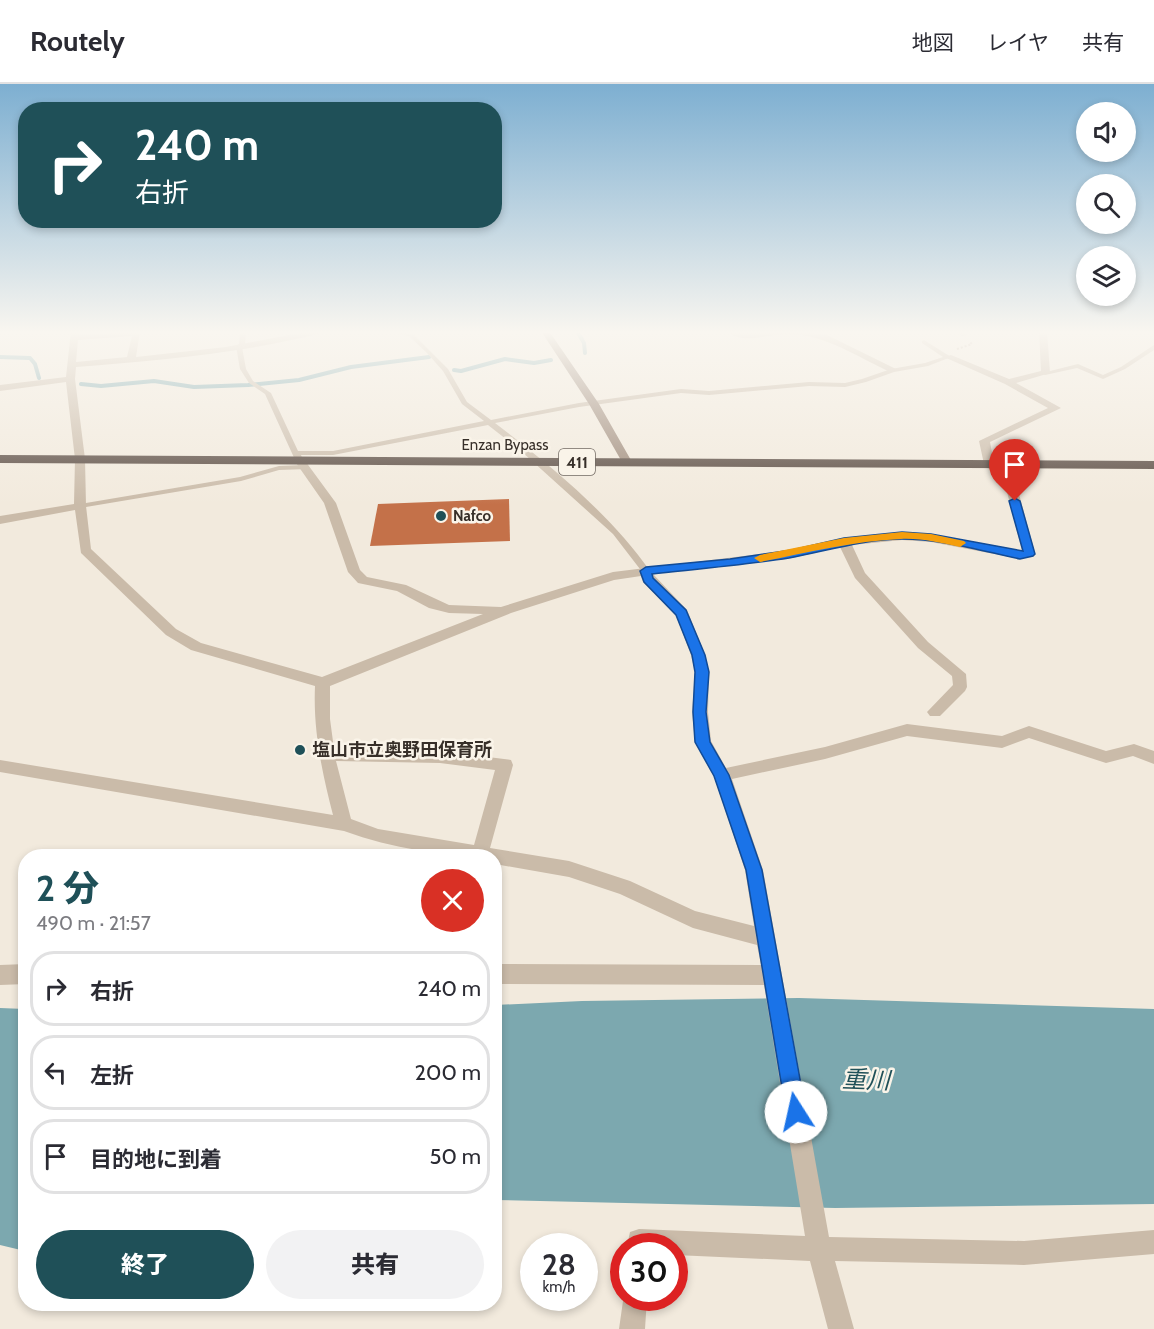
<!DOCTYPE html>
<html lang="ja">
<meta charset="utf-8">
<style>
body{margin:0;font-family:Cabin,"Noto Sans JP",sans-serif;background:#f2f2f3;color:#2b2b33;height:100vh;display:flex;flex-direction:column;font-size:22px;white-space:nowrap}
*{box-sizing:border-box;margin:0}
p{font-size:20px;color:#7c7c81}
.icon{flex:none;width:33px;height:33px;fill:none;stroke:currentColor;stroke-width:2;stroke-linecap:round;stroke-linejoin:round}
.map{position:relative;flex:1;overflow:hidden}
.panel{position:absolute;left:18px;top:765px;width:484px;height:462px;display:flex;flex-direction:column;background:#fff;border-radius:24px;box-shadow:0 3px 9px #0003}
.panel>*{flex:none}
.top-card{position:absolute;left:18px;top:18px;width:484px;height:126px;border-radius:24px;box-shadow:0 3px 9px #0003;background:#1f5058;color:#fff;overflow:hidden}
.controls{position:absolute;left:1076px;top:18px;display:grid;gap:12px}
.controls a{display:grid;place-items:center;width:60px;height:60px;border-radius:50%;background:#fff;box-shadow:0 3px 9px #0003;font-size:30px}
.speed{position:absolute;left:520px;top:1149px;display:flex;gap:12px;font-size:30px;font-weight:700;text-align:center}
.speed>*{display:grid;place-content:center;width:78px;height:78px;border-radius:50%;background:#fff;box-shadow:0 3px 9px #0003;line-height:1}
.speed small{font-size:15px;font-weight:400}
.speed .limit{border:9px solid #d22;background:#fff;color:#111}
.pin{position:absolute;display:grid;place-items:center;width:51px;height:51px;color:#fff;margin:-62px -26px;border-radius:50% 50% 50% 0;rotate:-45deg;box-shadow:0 0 6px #0007}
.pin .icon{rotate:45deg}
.me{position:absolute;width:66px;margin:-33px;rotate:350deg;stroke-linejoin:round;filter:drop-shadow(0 0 4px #0008)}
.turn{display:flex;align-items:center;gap:21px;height:126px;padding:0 18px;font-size:27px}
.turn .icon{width:78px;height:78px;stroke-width:2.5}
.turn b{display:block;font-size:42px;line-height:51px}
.round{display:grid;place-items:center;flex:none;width:63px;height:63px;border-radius:32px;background:#f2f2f3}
.head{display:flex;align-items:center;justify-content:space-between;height:102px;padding:0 18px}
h1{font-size:36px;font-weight:800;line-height:45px;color:#1f5058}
.primary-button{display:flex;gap:12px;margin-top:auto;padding:12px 18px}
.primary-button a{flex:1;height:69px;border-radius:36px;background:#1f5058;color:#fff;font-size:24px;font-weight:800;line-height:69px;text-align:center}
.primary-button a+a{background:#f2f2f3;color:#2b2b33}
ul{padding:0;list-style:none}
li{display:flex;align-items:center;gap:18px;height:75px;margin:0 12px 9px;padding:0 6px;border:3px solid #e1e1e2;border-radius:24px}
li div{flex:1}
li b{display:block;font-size:22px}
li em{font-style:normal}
header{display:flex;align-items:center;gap:36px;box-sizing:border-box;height:84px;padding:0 30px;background:#fff;border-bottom:2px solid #e1e1e2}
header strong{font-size:28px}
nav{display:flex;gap:33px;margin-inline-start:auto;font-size:21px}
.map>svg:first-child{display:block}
.water{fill:#7ca8af}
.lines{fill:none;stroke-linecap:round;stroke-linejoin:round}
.stream{stroke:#7ca8af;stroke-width:4}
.building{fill:#c47149}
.path{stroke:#b6a593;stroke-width:2;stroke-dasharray:2 2;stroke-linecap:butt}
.lane{fill:#cabba9;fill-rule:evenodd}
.street{fill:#cabba9;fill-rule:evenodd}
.secondary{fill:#9e8a7a;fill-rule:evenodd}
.highway{fill:#584940;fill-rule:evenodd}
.route{fill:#1a73e8;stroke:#114b97;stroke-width:1.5}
.slow{fill:#f59e0b}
.poi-dot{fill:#1f5058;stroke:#faf4e9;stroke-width:2}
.labels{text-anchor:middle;stroke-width:5;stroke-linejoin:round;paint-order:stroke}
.far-street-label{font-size:15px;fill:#372f29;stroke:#faf4e9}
.far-poi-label{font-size:15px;font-weight:bold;fill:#372f29;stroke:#faf4e9;text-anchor:start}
.shield{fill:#faf4e9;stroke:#726a63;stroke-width:1.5}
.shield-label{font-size:16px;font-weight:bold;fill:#372f29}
.poi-label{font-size:18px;font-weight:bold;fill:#372f29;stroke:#faf4e9;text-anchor:start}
.near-water-label{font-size:24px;font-style:italic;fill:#1f5058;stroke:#faf4e9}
</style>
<header>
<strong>Routely</strong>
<nav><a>地図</a><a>レイヤ</a><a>共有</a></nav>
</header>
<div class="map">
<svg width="1154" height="1245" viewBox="0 0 1154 1245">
<rect width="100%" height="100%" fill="#f2eadd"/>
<!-- water -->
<g class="water">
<path d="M799,914L1154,925V1120L835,1124L495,1116V921L582,917Z"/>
<path d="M0,924L25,925V1167L0,1161Z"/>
</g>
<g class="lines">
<!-- stream -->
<g class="stream">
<path d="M577,247L584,259L585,269"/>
<path d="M0,273L30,274L35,280L39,294"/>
<path d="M454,286L461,287L505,275L534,279L551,276"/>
<path d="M81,300L101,302L154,297L194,303L248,301L299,296L351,283L429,273"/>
</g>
</g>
<!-- building -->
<path class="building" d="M509,415L510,457L370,462L378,420Z"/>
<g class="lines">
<!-- path -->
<path class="path" d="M957,265L972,260L969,257"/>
<!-- lane -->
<g class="lane">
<path d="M240,247H246L245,261L242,263L246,285L253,297L271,309L298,367H333L484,337L462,320L443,287L427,269L409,252L391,248L390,247L413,250L448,285L467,318L491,336L579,319L681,305L709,307L809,298L845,299L862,295L891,285L925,279L943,273L922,259V257L924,256L951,273L928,282L894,288L866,298L845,303L809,302L709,311L681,309L579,323L495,339C551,382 610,430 650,487L646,490L643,489L613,450L521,367L488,341L333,371H301L303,376L296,378L265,310L249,299L240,285L236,262L239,260Z"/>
<path d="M955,247H961L967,251L962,252Z"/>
<path d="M1154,261V266L1125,285L1103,295L1077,284L1045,291L1042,289L1078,280L1103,291L1121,283Z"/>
<path d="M304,381L308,383L307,385L279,386L241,397L80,424L76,422L80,420L240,393L279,382Z"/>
</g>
<!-- street -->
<g class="street">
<path d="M71,247H79V251L140,247L136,273L226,263L310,247H322L321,249C240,270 159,276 76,283L75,295L85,375L86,422L91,465L176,545L201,559L322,593L483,530L449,529L429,524L397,507L358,499L348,488L324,419L294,376L295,374H303L336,419L360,486L367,493L406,501L449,521L501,523L613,488L792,466L844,454L902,448L931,450L1020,467H1022L1005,400L984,380L979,357L1048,324L1005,300L944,273L951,271L1009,295L1041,287L1039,247H1047L1050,289L1016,299L1061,324L990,358L994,379L1016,399L1035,469L1033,472L1020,475L931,458L902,456L852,461L865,489L928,558L966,590L967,603L965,607L940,632H930L927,628L953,601L952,592L918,564L855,494L840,463L792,474L653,490L687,526L705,571L709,588L708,628L711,657L726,684L825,663L907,640L1002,652L1029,642L1106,667L1134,660L1154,667V680L1133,672L1106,679L1029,654L1002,664L907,652L825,675L732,695L763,786L829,1153L1024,1157L1154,1146V1170L1024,1181L835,1177L854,1245H828L810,1177L675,1171V1162H627L630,1148L639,1145L805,1152L764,901L495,900V880L761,881L757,861L693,844L620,810L569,793L495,780V772C443,772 393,765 344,747L0,688V676L333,731C322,688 313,647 315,602L191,566L166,551L81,469L75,426L0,440V432L74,420L75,375L66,298L0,307V301L66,293ZM132,252L127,273L76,278L78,256ZM641,492L643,498L676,531L691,571L695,588L692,628L695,658L714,692L745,786L754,842L695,827L630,797L569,777L490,764L513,681L511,676L440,667L334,665L330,635V602L511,529L614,496ZM336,677L440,679L495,686L474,761L378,745L351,735Z"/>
<path d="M727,247H736L741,249L800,247L827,251L898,286L890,288C858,273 826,251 790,250C769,249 743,262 727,247Z"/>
<path d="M26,880V900L0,901V881Z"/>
<path d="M624,1210V1214H647L645,1245H619Z"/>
</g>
<!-- secondary -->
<path class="secondary" d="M541,247H549L599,320L632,378L631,380H623L622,378L589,320Z"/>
<!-- highway -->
<path class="highway" d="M0,371L1154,377V385L0,379Z"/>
</g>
<!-- sky -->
<linearGradient id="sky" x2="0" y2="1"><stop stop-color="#7dafd1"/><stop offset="0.59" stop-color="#f9f6f0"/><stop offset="1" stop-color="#f9f6f0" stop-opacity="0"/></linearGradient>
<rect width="1154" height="421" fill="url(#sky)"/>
<!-- route -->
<path class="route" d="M1015,414L1020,417L1035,470L1033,472L1020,475C982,467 942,455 902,455C864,455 827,467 789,474C744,481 698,485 652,490L653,494L686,526L705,571L709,588L706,628L710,658L729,691L762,786L806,1028L803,1035L796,1038L789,1035L786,1028L746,786L714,692L695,658L693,628L695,588L692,571L676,531L644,498L640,487L646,483L730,475L792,466L844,454L902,448L931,450L1023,467L1009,417Z"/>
<!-- slow -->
<path class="slow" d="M902,448L931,450L964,457L966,459L960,463C941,459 921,454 901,455C853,457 806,469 760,478L754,474L760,471L844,454Z"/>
<!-- markers -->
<g class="poi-dot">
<circle cx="441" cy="432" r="6"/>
<circle cx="300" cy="666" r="6"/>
</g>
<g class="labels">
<!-- far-street labels -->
<g class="far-street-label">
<text x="505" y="366">Enzan Bypass</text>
</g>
<!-- far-poi labels -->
<g class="far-poi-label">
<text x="453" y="437">Nafco</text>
</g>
<!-- shield labels -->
<rect class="shield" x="559" y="365" width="36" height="26" rx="4.5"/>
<g class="shield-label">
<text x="577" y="384">411</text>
</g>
<!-- poi labels -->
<g class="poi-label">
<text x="312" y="672">塩山市立奥野田保育所</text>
</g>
<!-- near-water labels -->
<g class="near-water-label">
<text transform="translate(866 996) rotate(2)" y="8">重川</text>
</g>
</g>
</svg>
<div class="controls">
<a><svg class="icon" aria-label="sound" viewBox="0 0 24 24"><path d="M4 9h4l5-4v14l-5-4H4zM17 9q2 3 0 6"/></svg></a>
<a><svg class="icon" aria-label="search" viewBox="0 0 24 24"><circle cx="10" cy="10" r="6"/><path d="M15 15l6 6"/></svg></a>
<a><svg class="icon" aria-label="layers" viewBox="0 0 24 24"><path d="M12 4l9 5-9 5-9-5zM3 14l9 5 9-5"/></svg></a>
</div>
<div class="speed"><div>28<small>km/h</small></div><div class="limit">30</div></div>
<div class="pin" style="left:1015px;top:417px;background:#d93025"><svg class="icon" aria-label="arrive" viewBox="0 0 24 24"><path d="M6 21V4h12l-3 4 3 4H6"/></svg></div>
<svg class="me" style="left:796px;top:1028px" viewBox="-20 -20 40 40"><circle r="19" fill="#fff"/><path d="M0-13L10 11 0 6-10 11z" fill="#1a73e8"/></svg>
<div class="top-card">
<div class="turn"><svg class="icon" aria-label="right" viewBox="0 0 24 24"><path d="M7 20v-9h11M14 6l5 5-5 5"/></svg><div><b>240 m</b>右折</div></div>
</div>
<section class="panel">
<div class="head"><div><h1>2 分</h1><p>490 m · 21:57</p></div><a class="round" style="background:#d93025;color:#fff"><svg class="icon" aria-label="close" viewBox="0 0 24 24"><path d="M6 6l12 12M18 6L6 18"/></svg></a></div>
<ul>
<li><svg class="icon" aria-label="right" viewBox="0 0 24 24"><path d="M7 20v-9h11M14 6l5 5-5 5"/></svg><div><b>右折</b></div><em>240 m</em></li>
<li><svg class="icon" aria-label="left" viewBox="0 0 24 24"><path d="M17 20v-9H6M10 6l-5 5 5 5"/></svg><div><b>左折</b></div><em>200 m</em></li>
<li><svg class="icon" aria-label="arrive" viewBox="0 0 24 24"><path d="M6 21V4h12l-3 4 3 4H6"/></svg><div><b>目的地に到着</b></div><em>50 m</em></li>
</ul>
<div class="primary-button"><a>終了</a><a>共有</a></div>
</section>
</div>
